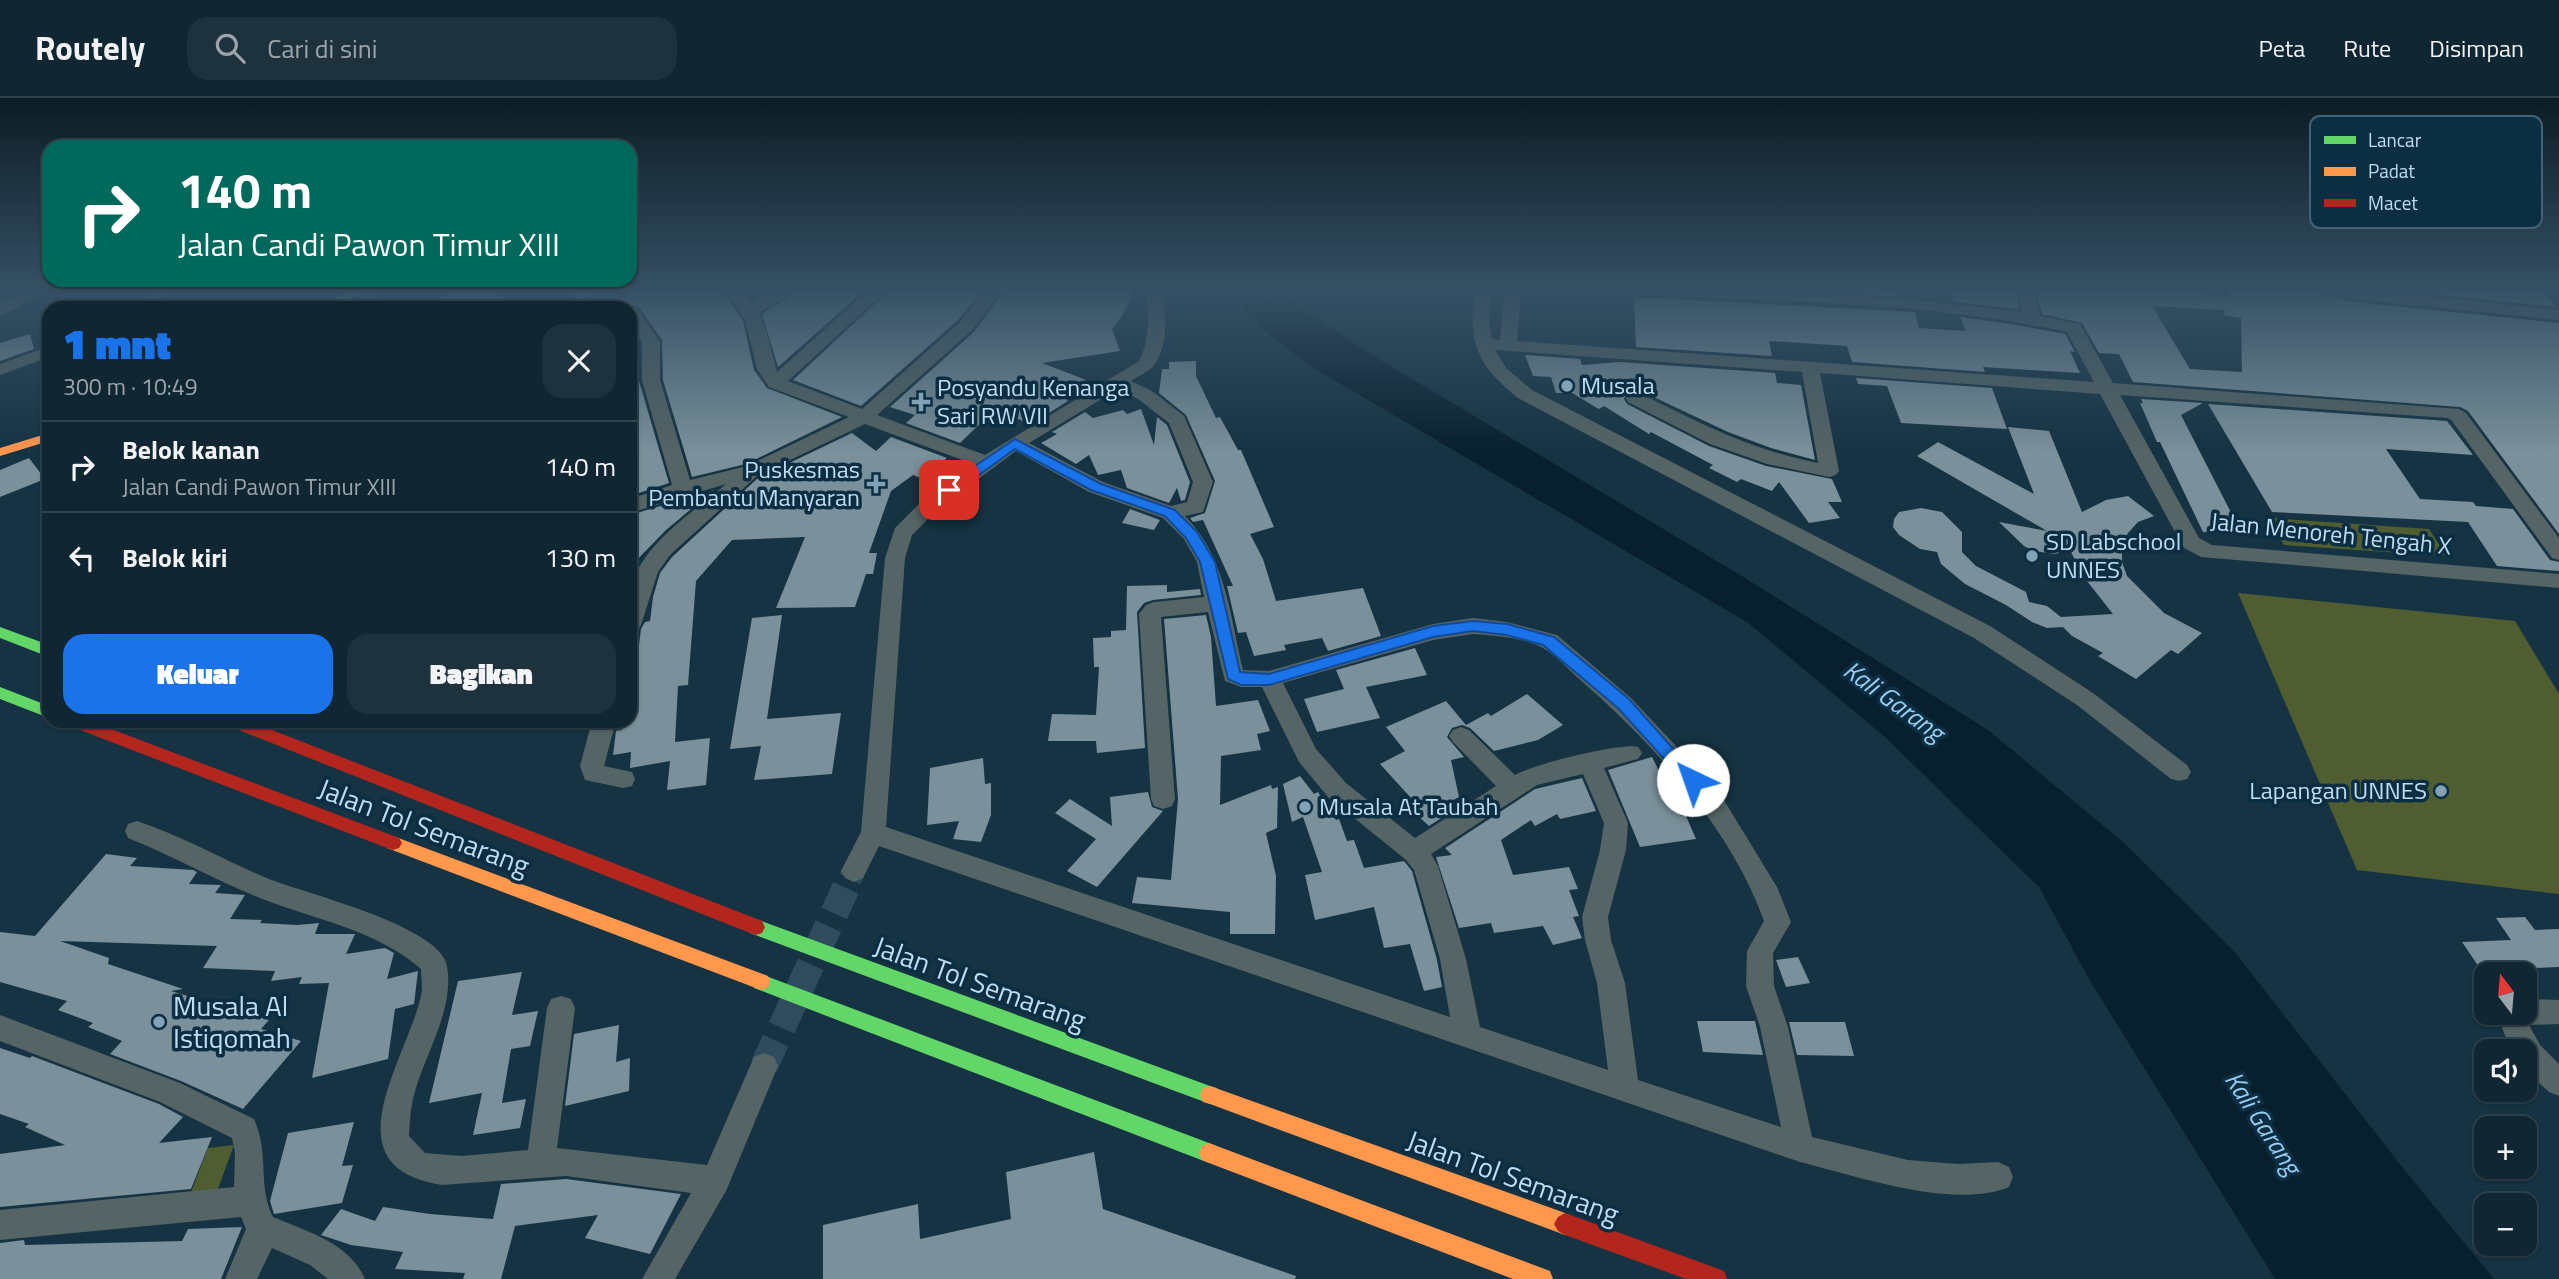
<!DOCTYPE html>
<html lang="id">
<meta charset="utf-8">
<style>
body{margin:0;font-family:"Titillium Web",sans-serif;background:#1e323e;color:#f1f3f6;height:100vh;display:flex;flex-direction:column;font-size:26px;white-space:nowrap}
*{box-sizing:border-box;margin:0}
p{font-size:23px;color:#9ca5ac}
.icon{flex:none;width:38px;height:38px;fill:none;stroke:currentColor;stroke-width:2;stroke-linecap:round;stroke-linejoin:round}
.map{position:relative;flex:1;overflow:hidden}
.side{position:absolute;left:42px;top:203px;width:595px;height:427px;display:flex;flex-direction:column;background:#102632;border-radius:21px;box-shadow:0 2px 5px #0004,0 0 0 2px #30434d}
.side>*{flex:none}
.hud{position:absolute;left:42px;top:42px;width:595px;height:147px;border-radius:21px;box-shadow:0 2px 5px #0004,0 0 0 2px #30434d;background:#00695c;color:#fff;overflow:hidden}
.needle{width:46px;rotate:344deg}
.controls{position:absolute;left:2474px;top:864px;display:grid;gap:14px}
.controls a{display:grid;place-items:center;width:63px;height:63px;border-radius:14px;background:#102632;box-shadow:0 2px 5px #0004,0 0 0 2px #30434d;font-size:35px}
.pin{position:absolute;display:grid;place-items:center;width:60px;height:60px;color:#fff;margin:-30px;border-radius:14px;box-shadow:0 4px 10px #0006}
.me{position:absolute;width:77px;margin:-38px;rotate:318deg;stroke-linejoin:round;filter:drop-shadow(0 0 5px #0008)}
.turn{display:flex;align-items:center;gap:24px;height:147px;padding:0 21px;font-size:32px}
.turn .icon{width:91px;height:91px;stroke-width:2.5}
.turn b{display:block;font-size:49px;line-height:60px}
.round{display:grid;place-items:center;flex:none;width:74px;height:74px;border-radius:21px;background:#1e323e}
.overview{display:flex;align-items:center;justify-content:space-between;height:119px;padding:0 21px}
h1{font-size:42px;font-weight:800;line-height:52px;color:#1a73e8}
.action{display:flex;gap:14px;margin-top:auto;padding:14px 21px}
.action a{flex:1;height:80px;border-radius:21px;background:#1a73e8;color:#fff;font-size:28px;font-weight:800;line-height:80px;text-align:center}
.action a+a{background:#1e323e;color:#f1f3f6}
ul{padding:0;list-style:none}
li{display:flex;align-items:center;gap:21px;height:91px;padding:0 21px;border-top:2px solid #30434d}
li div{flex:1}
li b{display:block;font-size:26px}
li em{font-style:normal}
header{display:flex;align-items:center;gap:42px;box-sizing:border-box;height:98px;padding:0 35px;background:#102632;border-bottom:2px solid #30434d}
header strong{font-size:33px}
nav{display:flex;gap:38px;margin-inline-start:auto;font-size:24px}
.search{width:490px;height:63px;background:#1e323e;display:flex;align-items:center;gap:18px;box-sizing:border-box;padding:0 24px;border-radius:21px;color:#9ca5ac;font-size:26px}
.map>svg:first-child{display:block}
.green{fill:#4f5d30}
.water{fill:#081f2d}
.building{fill:#7a909a;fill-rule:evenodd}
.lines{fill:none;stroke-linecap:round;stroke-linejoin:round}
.street-tunnel-far1{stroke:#2e4c5d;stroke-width:23;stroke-dasharray:23 11;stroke-linecap:butt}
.street-tunnel{stroke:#2e4c5d;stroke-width:28;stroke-dasharray:28 14;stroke-linecap:butt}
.street{fill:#556464;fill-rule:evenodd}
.fast{fill:#63d668;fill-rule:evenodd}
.slow{fill:#ff974d;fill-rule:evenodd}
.jam{fill:#b3261e;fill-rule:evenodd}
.route{fill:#1a73e8;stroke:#114b97;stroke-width:2}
.poi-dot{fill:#83a2b5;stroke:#0b2e43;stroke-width:2.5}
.labels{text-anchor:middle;stroke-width:7;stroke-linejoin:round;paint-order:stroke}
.poi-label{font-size:24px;fill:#beddf3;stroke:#0b2e43;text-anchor:start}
.street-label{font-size:24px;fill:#beddf3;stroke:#0b2e43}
.water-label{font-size:26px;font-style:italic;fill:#97cdf2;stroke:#0b2e43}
.near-street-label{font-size:28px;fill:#beddf3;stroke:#0b2e43}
.near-poi-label{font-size:28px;fill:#beddf3;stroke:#0b2e43;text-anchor:start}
.key{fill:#0b2e43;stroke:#416378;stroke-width:2}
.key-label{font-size:19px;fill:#beddf3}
</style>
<header>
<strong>Routely</strong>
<div class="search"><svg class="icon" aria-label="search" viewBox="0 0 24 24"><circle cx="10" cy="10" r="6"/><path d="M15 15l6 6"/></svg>Cari di sini</div>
<nav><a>Peta</a><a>Rute</a><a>Disimpan</a></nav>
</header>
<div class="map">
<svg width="2559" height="1181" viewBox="0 0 2559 1181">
<rect width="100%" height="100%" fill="#153342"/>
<!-- green -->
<g class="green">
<path d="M2269,420L2429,431L2447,458L2284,447Z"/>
<path d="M2238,495L2515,523L2559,596V796L2357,772Z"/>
<path d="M234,1047L215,1099L188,1102L208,1050Z"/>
</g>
<!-- water -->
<path class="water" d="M1244,190H1287L1289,202L1377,260L1737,475L1988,632L2124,745L2234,853L2402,1069L2494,1181H2275L2089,881L2039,789L1885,639L1747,524L1315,271L1272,239L1245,213Z"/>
<!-- building -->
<g class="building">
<path d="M458,190H486L524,210H418Z"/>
<path d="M561,190H608L581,202Z"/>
<path d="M639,190H721L743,223L754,272L767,290L842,319L746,366L692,379L663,282L662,242L638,208L604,210Z"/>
<path d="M802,190H867L778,269L762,216Z"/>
<path d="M892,190H984L958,222L861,308L793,282Z"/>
<path d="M1007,190H1135L1122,218L1112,231L1120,253L1042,265L1086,282L1064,300L1068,303L1031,326L994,312L960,345L906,325L915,317L890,309L974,234Z"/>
<path d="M1758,190H1894L1897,199L1810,193Z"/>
<path d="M1949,190H2015L2019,211L1954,204Z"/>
<path d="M2036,190H2180L2228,200L2230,190H2315L2321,191L2324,197L2354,204L2559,225V436L2468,313L2460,309L2133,284L2119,256L2099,255L2082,225L2042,216ZM2152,208L2225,212L2224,217L2241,220L2242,274L2190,271Z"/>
<path d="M2377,190H2539L2556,209Z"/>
<path d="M1634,199L1915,214L1919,230L1966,233L1960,219L2010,226L2065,236L2075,254L2070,253L2080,275L1983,269L1985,274L1852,264L1847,248L1769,243L1772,258L1636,249Z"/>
<path d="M630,231L639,245V283L669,385L630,398Z"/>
<path d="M30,236L34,251L0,263V245Z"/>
<path d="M1525,257L1580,261L1582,267L1620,264L1775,275L1777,285L1801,287L1815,362L1771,350L1728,334L1643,294L1628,293L1624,301L1627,306L1709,348L1766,368L1832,381L1842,404H1828L1840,420L1809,425L1779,384L1772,393L1741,381L1737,384L1709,370L1713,367L1651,334L1649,336L1604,308L1599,311L1572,295H1556L1551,279L1533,278Z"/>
<path d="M1196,263V278L1216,320L1220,319L1238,352H1241L1274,429L1250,436L1263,461L1276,503L1363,490L1381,538L1328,553L1322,540L1284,547L1286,552L1254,558L1246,534L1238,535L1227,488H1233L1203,422L1193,424L1190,420L1205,415L1215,383L1186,317L1159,295L1162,271H1169V264Z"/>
<path d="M1856,280L1992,290L2007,331L1901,325L1887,288L1858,286Z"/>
<path d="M2141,301L2203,305L2181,317L2242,436L2203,434L2160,344H2157L2140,305H2143Z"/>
<path d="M2208,306L2447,323L2473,357L2386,351L2420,401L2473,404L2476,408L2513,411L2550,462L2559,464V473L2497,468L2468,424L2272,414Z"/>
<path d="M1141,311L1154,347L1157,319L1167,327L1190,384L1185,402L1181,403L1177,390L1169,405L1127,390L1121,372L1098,377L1089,357L1076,366L1041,345L1057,336L1052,334L1085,314L1093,320L1123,312L1127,316Z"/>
<path d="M2008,329L2049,333L2082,414L2106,402L2128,398L2154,418L2138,424L2128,435L2122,446V464L2127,478L2164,515L2202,535L2178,556L2171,552L2136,581L2098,558L2103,555L2072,538L2063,529L2047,530L2032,524L2006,507L1965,486L1941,466L1937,454L1920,451L1899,437L1893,429L1894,421L1899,414L1921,410L1942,414L1962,434V454L1976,468L2026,494L2029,504L2047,508L2061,519L2113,516L2083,478L2070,452L2055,456L2034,453L2024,448L1999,424L2047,433L1917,358L1938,344L2034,396Z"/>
<path d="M852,335L876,353L891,339L947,360L923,381L913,377L891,393L869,455H877L873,476H866L855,509L776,510L805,439L732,442L696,483L688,587L678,588L675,644L710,640L706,687L667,692L670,663L630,670L631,654L613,657L616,633L622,632L623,623H630V580L635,579L641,531L645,524L650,523L653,499L660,475L672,459L758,380Z"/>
<path d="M29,360L45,381L0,399V372Z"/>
<path d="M714,392L666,432L630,469V417Z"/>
<path d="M1130,411L1160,422L1154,432L1122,425Z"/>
<path d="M1167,487V494L1200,491L1201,497L1153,502L1144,505L1137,514L1145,650L1097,655L1096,643H1048L1052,616L1096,617L1099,569H1094L1093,540L1111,539V533L1126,532L1127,488Z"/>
<path d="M782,517L767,621L841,615L832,676L754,682L761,648L730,651L752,520Z"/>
<path d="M1206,517L1211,539L1216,608L1258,602L1270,633L1257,636L1261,652L1221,658L1220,707L1271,687L1272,691L1278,689L1277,730L1266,735L1276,778L1275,836H1230V814L1132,805L1137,779L1171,782L1178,701L1164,521Z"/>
<path d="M1415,550L1427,577L1366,589L1380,620L1317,634L1304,601L1344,591L1336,572Z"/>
<path d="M1527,596L1563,627L1538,642L1494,653L1470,630L1462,627L1452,630L1447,639L1464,659L1451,662L1459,699L1434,712L1435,715L1457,710L1429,728L1404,705L1411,700L1380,666L1405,653L1386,629L1446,603L1466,627L1488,615L1491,618Z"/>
<path d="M1652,659L1682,718H1686L1696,741L1640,749L1608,672Z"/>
<path d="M983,660L985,686L991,685V717L981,744L953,741L959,723L927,727L930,670Z"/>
<path d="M1300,678L1314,696L1318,694L1336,722L1339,721L1347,743L1354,742L1364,770L1404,763L1412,773L1437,862L1442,889L1424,893L1410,846L1384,850L1374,809L1315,822L1305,777L1322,774L1303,719L1292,724L1283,686Z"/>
<path d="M1582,680L1596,713L1560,721L1557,716L1535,728L1531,722L1501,742L1513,777L1569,769L1578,791L1569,792L1579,818L1573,819L1582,840L1553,847L1543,828L1494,835L1491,825L1459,830L1436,759L1452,757L1445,750L1535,691Z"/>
<path d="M1148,694L1152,709L1163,713L1097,789L1067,773L1096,741L1055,715L1070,701L1112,728L1110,699Z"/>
<path d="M106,756L137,760L130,768L193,772L197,774L189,786L221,787L215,795L245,797L230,821L262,822L260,825L298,827L319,825L315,836H355L346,856L385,850L394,855L387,881L418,873L414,906L395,911L388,961L312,980L329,885L299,886L302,879L271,883L275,873L203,870L217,848L60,843L109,860L108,866L183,891L171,893L269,922L261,931L301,943L243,1011L181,983L110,956L122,943L88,929L93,925L58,912L67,903L0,884V834L35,838Z"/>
<path d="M2525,819L2535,832L2559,831V869L2481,872L2462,844L2511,842L2496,820Z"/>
<path d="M1798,859L1810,885L1786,889L1776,862Z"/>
<path d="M522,874L512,917L538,913L530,948L511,951L502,1005L526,1001L520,1030L473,1037L482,995L429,1005L458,883Z"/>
<path d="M1697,923H1755L1763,957L1703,954Z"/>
<path d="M1789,924H1845L1854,958L1797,957Z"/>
<path d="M619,927L616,964L630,960L629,993L565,1008L574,936Z"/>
<path d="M0,950L30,960L32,958L159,1006L183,1019L159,1045L212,1039L191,1091L0,1109V1056L65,1047L25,1029L29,1026L0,1016Z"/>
<path d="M354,1024L342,1068L353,1067L342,1105L274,1116L270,1103L288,1035Z"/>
<path d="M1094,1054L1103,1111L1296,1178L1295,1181H823V1127L918,1106L920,1141L1011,1121L1006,1074Z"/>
<path d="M566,1081L681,1096L650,1156L585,1140L598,1117L515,1128L501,1181H463L465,1175L395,1171L403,1154L351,1147L321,1137L341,1111L375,1123L383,1109L430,1116L493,1121L501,1086Z"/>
<path d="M242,1129L221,1181H0V1145L24,1142L25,1147L182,1143L188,1131Z"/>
</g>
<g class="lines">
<!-- street-tunnel-far1 -->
<path class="street-tunnel-far1" d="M850,781L854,773"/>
<!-- street-tunnel -->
<path class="street-tunnel" d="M764,968L851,779"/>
<!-- street -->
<g class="street">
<path d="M33,190H54L0,218V206Z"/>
<path d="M158,190H179L145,210H123Z"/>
<path d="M340,190H362L401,210H378Z"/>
<path d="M615,190H637L598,210H575L578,206Z"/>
<path d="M723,190H740L752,205L778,190H799L759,215L767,235L777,274L871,190H889L788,283L862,311L960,224L987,190H1004L972,232L877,317L985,357L1139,263C1151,240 1148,215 1146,190H1162C1165,215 1170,246 1154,267C1149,274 1138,278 1131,283L1152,293L1184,318L1213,384L1203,414L1185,418C1226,459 1230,518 1243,572L1269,573L1433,526L1473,520L1507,524L1557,537L1631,600L1719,694L1777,789L1791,824L1773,855L1774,888L1788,929L1812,1039L1908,1062L1958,1066L1998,1064L2009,1069L2013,1079L2009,1089C1954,1112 1856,1078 1800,1064L879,748L863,780L854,784L845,780L841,773L861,734L885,460L895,430L924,401L973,366L865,326L757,378L670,457L658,474L641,527L638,532L630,535C630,522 628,509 630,496C636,449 693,415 726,386L630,415V401L672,387L642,282V244L630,226V210H625H636L660,244V282L690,382L747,368L849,319L769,289L757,271L745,222ZM1118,291L1138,301L1169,325L1193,384L1187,404L1171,408L1103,384L1029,345ZM1016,353L1089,394L1163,420L1184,441L1197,464L1204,499L1154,504L1146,507L1139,516L1151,701L1154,708L1163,711L1172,708L1175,701L1161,519L1208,514L1225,583L1241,589H1262L1299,664L1328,699L1405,761L1414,772L1440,861L1450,919L886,729L905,460L912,437L938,411ZM1473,536C1495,538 1521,539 1541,549C1554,555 1567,570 1578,580C1651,643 1731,730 1764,823L1747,853L1746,888L1760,929L1781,1029L1638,982L1625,885L1611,842L1608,819L1626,752L1628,725L1604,670L1638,661L1642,655L1638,649C1623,644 1530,667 1515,677L1469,632L1461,629L1453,632L1449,638L1453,644L1496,688L1415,740L1346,685L1316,651L1283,585L1433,542ZM1583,676L1604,725L1600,752L1582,819L1585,842L1597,885L1608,972L1480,929L1466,861L1438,768L1431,756L1537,687Z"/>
<path d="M1475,190H1491L1489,225L1492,241L1500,242L1505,190H1521L1517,243L2094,284L2067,234C1917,202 1759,203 1606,195L1598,190C1739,190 1881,196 2022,214L2017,190H2033L2040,218L2080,226L2113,285L2459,311L2466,315L2559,440V462L2552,460L2452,323L2448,320L2120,297L2199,440L2212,447L2559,476V490L2201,459L2184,450L2181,445L2100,296L1820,275L1839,373L1836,377L1829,379L1767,366L1710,346L1628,304L1626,300L1628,296H1642C1703,327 1749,351 1818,365L1802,274L1495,252L1506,270L1532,292L1990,528L2093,595L2187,667L2191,674L2187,681L2179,683L2171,681L2077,607L1974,540L1518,300C1475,265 1468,245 1475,190Z"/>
<path d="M2323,190H2351L2559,212V222L2354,201L2325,194Z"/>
<path d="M49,248V259L0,277V266Z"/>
<path d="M592,623H616L604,668L632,674L635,681L632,688L623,690L585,682L580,668Z"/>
<path d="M137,723C183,738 225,763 269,781C304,795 441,828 447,868C455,913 423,958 413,1001C410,1013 410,1026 409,1038L425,1055L462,1058L528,1052L547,910L551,901L561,898L571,901L575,910L557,1050L707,1067L754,959L764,955L774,959L778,968L726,1093L675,1181H642L691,1095L566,1078L442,1087C327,1070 406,963 421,898C423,890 421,880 421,871C375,831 315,822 260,800C215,782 173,758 128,740L125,733L128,726Z"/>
<path d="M2530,901L2559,902V926L2529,927L2540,947L2559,966V998L2549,994L2525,972V954H2512L2502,930V915H2525V902Z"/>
<path d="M0,917L180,985L254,1021C270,1057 257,1087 273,1119C307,1134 349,1144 365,1181H328L310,1167L272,1150L257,1181H225L246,1131L241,1119L0,1142V1112L234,1089L235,1055L232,1040L160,1004L0,943Z"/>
</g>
<!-- fast -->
<g class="fast">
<path d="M354,190H369L333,210H318Z"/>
<path d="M0,529L49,547V559L0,540Z"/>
<path d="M0,589L49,608V620L0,601Z"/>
<path d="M756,821L1210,988L1217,990L1220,997L1217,1004L1210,1006L750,835L747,829L750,823Z"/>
<path d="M761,876L1209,1045L1216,1048L1219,1055L1216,1062L1209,1065L754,890L752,884L754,878Z"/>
</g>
<!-- slow -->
<g class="slow">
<path d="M49,335V343L0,358V350Z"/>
<path d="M393,738L768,878L770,884L768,890L761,892L387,750L384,745L387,740Z"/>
<path d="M1210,988L1565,1115L1572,1119L1576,1126L1572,1133L1565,1137L1210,1006L1203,1004L1200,997L1203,990Z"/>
<path d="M1209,1045L1542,1170L1550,1173L1553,1181H1513L1209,1065L1202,1062L1199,1055L1202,1048Z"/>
</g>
<!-- jam -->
<g class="jam">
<path d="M65,623H90L399,740L402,745L399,750L393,752L387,750L67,627Z"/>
<path d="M224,623H249L762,823L765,829L762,835L756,837L750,835L226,627Z"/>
<path d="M1565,1115L1716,1170L1724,1173L1727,1181H1686L1565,1137L1558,1133L1554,1126L1558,1119Z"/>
</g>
</g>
<!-- sky -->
<linearGradient id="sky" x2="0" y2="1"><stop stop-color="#0c1c24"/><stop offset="0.54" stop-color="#355065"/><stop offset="1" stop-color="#355065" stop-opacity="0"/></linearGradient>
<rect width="2559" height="355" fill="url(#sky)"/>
<!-- route -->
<path class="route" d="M1015,341L1101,386L1175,412L1197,434L1215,464L1240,574L1269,576L1433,528L1473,523L1507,526L1554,539L1629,601L1701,682L1699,686H1687L1618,610L1543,547L1507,537L1473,533L1433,539L1269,587H1241L1228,581L1200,464L1186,440L1165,418L1091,392L1015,351L954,395H944V389Z"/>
<!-- markers -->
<g class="poi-dot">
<circle cx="1567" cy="288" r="7"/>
<path d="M917.5 293.5h7v7h7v7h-7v7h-7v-7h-7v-7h7z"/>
<path d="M872.5 375.5h7v7h7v7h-7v7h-7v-7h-7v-7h7z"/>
<circle cx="2032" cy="458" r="7"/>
<circle cx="2441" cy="693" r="7"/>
<circle cx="1305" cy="709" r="7"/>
<circle cx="159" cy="924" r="7"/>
</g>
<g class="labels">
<!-- poi labels -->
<g class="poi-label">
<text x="1581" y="296">Musala</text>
<text x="937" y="298">Posyandu Kenanga<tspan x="937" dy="28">Sari RW VII</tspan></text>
<text x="860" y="380" text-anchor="end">Puskesmas<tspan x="860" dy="28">Pembantu Manyaran</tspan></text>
<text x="2046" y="452">SD Labschool<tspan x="2046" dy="28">UNNES</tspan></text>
<text x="2427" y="701" text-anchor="end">Lapangan UNNES</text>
<text x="1319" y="717">Musala At Taubah</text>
</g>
<!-- street labels -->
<g class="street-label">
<text transform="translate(2331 436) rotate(6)" y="8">Jalan Menoreh Tengah X</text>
</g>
<!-- water labels -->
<g class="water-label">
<text transform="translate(1894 603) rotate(36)" y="9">Kali Garang</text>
<text transform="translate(2263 1025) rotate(57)" y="9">Kali Garang</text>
</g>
<!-- near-street labels -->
<g class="near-street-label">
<text transform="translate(424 729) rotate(21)" y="10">Jalan Tol Semarang</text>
<text transform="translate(980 885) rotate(20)" y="10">Jalan Tol Semarang</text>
<text transform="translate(1513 1079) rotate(20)" y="10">Jalan Tol Semarang</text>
</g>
<!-- near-poi labels -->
<g class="near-poi-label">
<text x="173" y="918">Musala Al<tspan x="173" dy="32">Istiqomah</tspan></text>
</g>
</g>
<!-- legend -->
<rect x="2310" y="18" width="232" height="112" rx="10" class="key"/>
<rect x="2324" y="38" width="32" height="8" fill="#63d668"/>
<rect x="2324" y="69" width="32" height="9" fill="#ff974d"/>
<rect x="2324" y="101" width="32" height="8" fill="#b3261e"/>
<g class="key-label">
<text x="2368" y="49">Lancar</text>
<text x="2368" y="80">Padat</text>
<text x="2368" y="112">Macet</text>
</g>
</svg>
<div class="controls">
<a><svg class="needle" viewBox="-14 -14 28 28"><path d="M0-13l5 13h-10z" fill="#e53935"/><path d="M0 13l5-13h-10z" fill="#9ca5ac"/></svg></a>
<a><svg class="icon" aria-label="sound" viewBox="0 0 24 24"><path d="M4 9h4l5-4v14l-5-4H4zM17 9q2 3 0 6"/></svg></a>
<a>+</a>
<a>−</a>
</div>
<div class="pin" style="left:949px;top:392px;background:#d93025"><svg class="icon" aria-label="arrive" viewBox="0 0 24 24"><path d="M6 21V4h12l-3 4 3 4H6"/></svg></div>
<svg class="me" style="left:1693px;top:682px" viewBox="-20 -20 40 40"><circle r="19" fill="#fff"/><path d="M0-13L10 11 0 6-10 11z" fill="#1a73e8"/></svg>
<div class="hud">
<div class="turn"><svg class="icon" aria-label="right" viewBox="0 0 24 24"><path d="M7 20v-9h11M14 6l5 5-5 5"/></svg><div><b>140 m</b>Jalan Candi Pawon Timur XIII</div></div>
</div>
<section class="side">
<div class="overview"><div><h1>1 mnt</h1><p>300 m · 10:49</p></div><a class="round"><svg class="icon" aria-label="close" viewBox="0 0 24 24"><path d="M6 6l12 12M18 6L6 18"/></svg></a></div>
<ul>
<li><svg class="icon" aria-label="right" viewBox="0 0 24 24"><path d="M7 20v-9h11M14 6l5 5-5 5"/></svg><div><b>Belok kanan</b><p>Jalan Candi Pawon Timur XIII</p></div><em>140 m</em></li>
<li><svg class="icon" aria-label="left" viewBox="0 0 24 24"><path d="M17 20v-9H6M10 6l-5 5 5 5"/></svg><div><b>Belok kiri</b></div><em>130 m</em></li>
</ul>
<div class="action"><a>Keluar</a><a>Bagikan</a></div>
</section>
</div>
